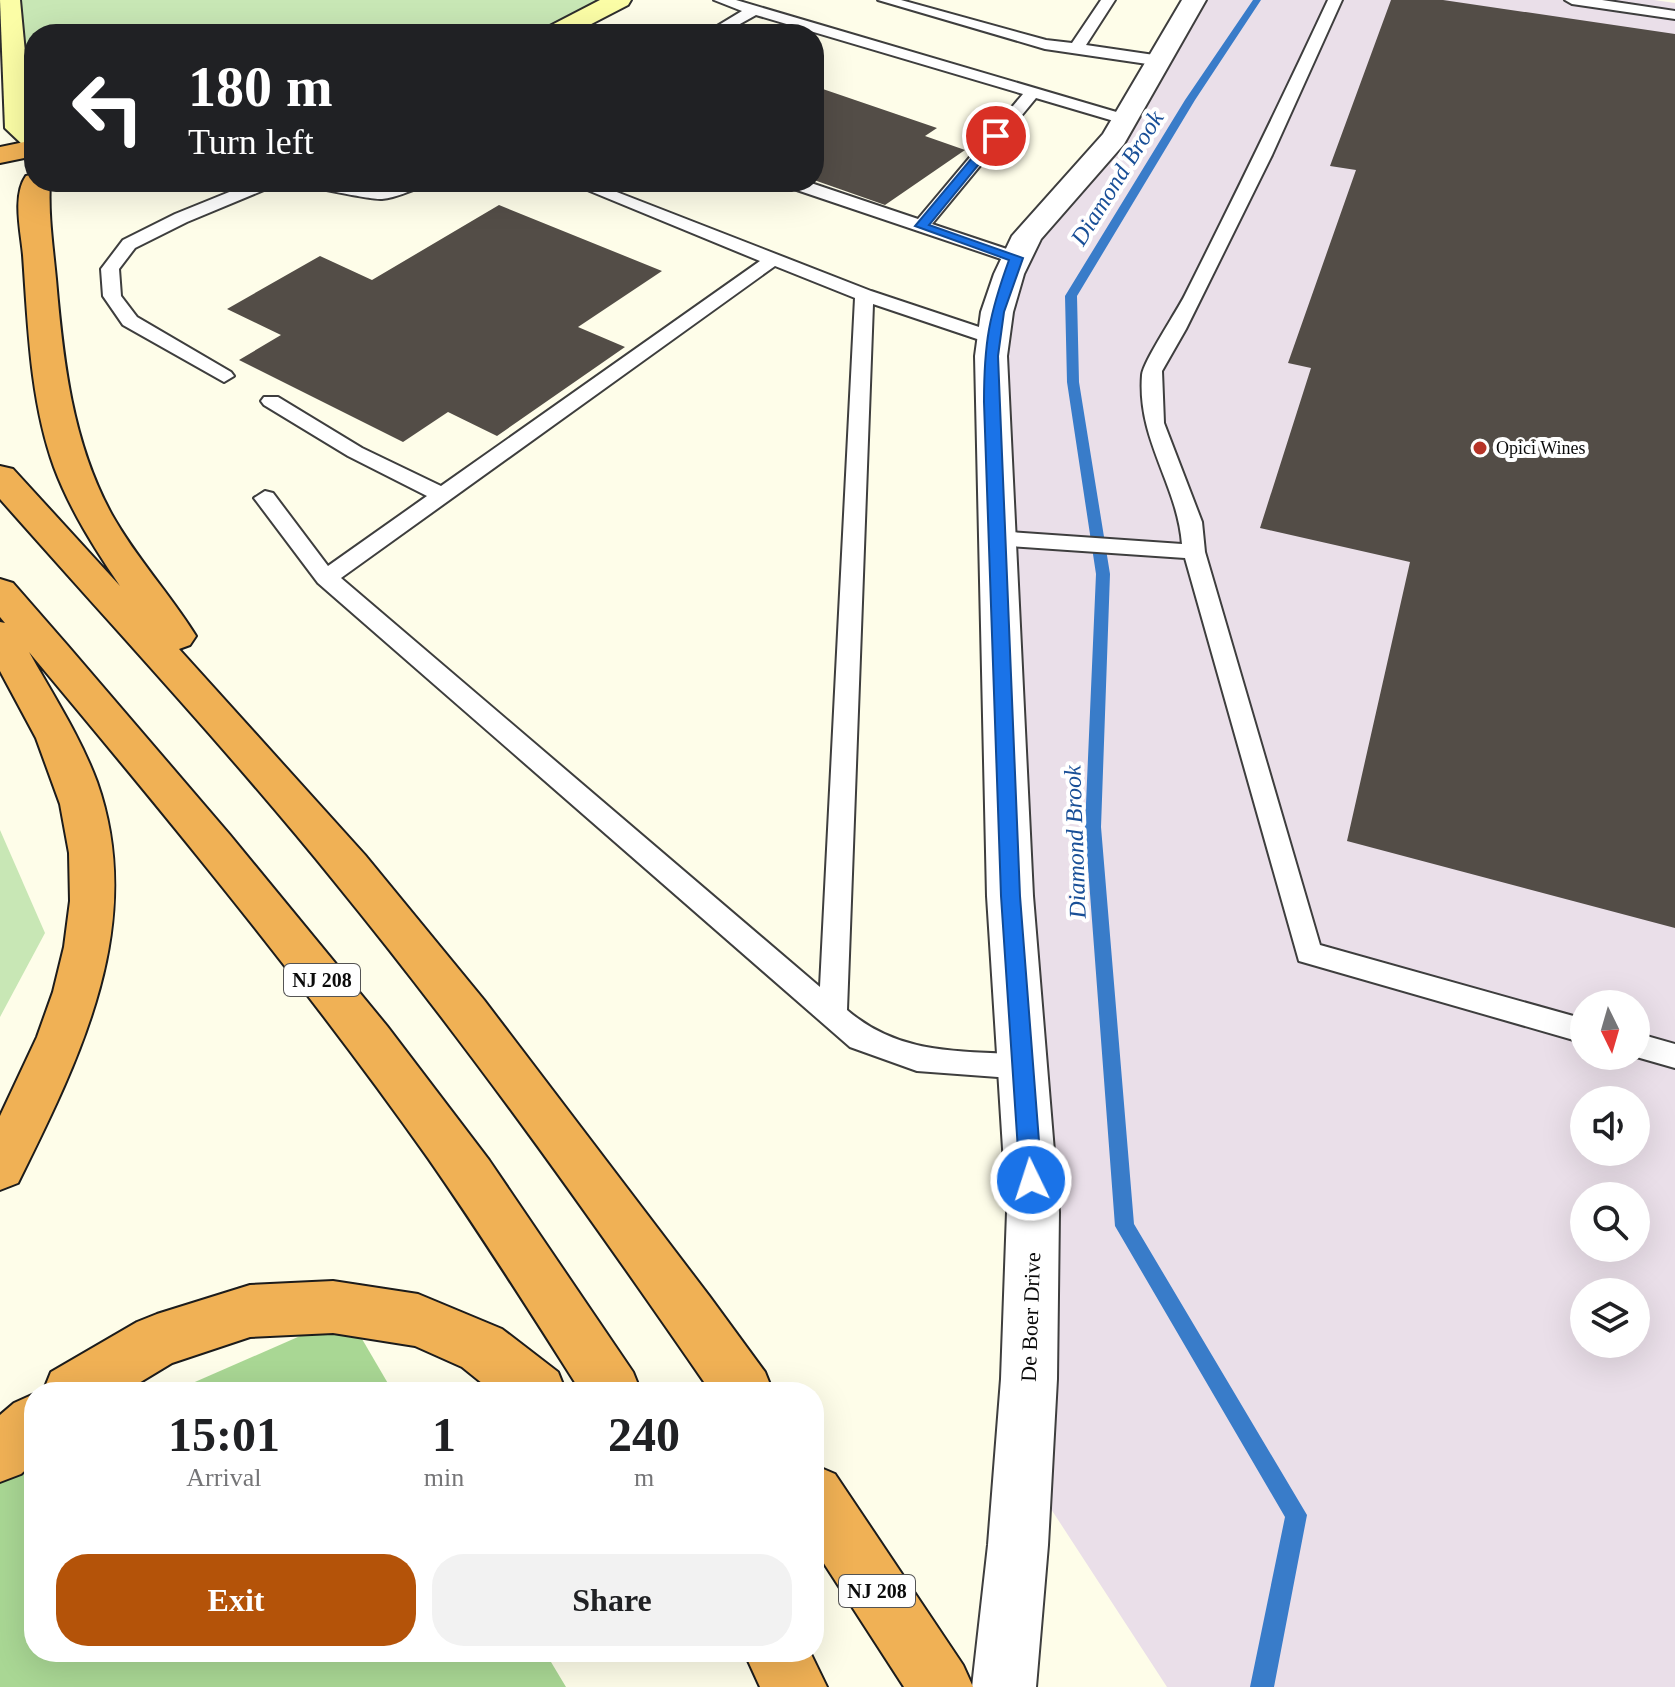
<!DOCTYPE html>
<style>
body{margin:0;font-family:Georgia,serif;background:#f2f2f2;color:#202124;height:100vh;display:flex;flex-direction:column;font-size:30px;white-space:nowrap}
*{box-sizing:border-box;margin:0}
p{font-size:26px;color:#757577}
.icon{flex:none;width:44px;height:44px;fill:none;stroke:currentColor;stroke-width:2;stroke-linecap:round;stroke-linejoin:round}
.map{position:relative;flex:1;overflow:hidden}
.panel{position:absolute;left:24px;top:1382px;width:800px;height:280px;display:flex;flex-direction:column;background:#fff;border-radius:32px;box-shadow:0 8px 32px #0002}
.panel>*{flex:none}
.guide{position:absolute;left:24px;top:24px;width:800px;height:168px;border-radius:32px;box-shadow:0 8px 32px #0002;background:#202124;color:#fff;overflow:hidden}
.needle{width:52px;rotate:175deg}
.tools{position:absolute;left:1570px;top:990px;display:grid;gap:16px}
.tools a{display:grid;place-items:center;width:80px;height:80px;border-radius:50%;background:#fff;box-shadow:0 8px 32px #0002;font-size:40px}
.pin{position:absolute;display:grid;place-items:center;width:68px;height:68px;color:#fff;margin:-34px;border:4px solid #fff;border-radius:50%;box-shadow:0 2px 8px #0007}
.me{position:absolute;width:88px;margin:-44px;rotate:356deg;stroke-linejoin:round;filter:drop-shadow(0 0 6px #0008)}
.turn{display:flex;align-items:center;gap:28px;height:168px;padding:0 32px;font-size:36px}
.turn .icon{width:104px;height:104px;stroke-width:2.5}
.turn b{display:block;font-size:56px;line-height:68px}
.eta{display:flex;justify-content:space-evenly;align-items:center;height:136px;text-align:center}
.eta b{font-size:48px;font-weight:700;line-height:56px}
.cta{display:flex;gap:16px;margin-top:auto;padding:16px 32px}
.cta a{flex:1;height:92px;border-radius:32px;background:#b45309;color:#fff;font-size:32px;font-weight:700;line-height:92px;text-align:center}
.cta a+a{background:#f2f2f2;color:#202124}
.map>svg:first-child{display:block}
.industrial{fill:#eadfe9;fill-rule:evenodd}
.green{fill:#c8e7b5}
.forest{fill:#a9d794}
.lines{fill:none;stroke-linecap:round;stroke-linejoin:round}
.stream{fill:#397cc9;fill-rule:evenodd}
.building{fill:#534d47}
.lane-casing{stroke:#3e3e3e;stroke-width:4}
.street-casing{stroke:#3e3e3e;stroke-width:4}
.secondary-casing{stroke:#2d2d2d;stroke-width:4}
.highway-casing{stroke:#1c1c1c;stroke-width:4}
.lane{fill:#fff;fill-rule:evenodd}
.street{fill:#fff;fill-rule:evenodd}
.secondary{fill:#fbfda6;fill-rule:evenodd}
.highway{fill:#f0b155;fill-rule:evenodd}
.route{fill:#1a73e8;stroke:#114b97;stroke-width:2}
.poi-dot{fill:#b63428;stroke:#fff;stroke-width:3}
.labels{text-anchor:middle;stroke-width:8;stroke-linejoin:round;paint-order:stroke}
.far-poi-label{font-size:18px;fill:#0b0b0b;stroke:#fff;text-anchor:start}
.shield{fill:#fff;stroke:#545454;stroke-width:2}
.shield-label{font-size:20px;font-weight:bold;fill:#0b0b0b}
.street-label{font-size:22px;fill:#0b0b0b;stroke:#fff}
.water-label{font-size:24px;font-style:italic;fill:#194f97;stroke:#fff}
</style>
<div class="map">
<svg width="1675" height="1687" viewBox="0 0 1675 1687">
<rect width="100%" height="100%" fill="#fefde9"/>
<!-- industrial -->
<path class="industrial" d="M1194,0H1654L1675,3V1687H1167L1023,1466L991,402L1009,274L1114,138ZM1584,1004H1636V1056H1584ZM1584,1100H1636V1152H1584ZM1584,1196H1636V1248H1584ZM1584,1292H1636V1344H1584Z"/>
<!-- green -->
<g class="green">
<path d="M8,0H619L553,34H34V132L16,98Z"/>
<path d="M0,830L45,933L0,1017Z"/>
</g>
<!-- forest -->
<g class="forest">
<path d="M348,1315L393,1392H172Z"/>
<path d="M34,1452V1652H545L566,1687H0V1467Z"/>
</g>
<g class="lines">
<!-- stream -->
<path class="stream" d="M1253,0H1261L1195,100L1077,296L1079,382L1110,574L1101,827L1134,1224L1307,1515L1274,1687H1250L1285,1517L1115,1226L1085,827L1096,574L1067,382L1065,296L1185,100Z"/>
</g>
<!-- building -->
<g class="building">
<path d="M1391,0H1443L1675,34V928L1347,841L1410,562L1260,528L1311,368L1288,363L1356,170L1330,166Z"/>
<path d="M814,86L937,128L925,136L965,150L885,205L814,180Z"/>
<path d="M499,205L662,271L578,327L625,347L497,436L448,412L403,442L239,360L281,335L227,309L320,256L372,280Z"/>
</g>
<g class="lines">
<!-- lane casing -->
<g class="lane-casing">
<g id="lane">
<path d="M714,0H736L1130,116L1132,119L1124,124L1036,98L932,224L1022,254L1025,258L1016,263L1010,262L785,186L783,182H808L918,219L1023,94L756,15L722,34H704L742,11Z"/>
<path d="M878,0H901L1046,40L1072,43L1101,0H1115L1086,45L1161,56L1169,61L1161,66L1045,49Z"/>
<path d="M1328,0H1342L1272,155L1186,329L1162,371L1164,423L1202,522L1205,552L1320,945L1584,1019V1043L1299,961L1185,558L996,545L988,543L985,538L988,533L996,531L1182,544C1177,483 1137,440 1142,375C1143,362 1177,311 1185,295C1234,197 1282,99 1328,0Z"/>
<path d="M1565,0H1602L1675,11V19L1572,4Z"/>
<path d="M254,182H297L289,187L264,190L187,222L135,248L119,269L121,296L137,317L231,372L234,376L224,382L123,325L103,296L101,269L123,240L175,214Z"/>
<path d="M298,182H351L367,189H381L402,182H426L424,186C411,190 396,198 382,199C373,200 302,186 298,182Z"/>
<path d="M568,182H591L871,291L1000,334L1003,338L1000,342H986L873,304L847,1010C901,1056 958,1050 1025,1055L1035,1058L1040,1067L1035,1076L1025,1079L917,1071L850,1047L318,583L254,498L265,491L273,493L328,566L427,496L348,456L264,405L261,401L264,397H278L362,448L441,486L760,261ZM775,266L855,298L820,987L341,578Z"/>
<path d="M1636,1033L1675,1044V1068L1633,1056H1636Z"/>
</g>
</g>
<!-- street casing -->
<g class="street-casing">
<path id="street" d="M1182,0H1206L1124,144L1041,239L1024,274L1013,312L1007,356L1033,896L1059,1212L1057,1379L1048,1545L1036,1687H972L988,1545L1001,1379L1007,1212L987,896L975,356L981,312L994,274L1012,236L1103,134Z"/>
</g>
<!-- secondary casing -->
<g class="secondary-casing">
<g id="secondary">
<path d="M0,0H20L34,148L24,146L5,128Z"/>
<path d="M600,0H631L628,5L572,34H540L544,29Z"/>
</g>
</g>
<!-- highway casing -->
<g class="highway-casing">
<g id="highway">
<path d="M34,140V156L0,163V147Z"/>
<path d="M34,174V182H50C48,215 53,247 56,279C63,361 72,442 112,515C136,558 170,594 196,636L190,645L179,649L365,855L484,1000L710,1297L765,1372L773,1392H711C591,1218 468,1045 334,881C228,750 112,626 0,499V466L13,469L120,586C95,549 70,510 54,467C30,400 28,325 23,255C21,232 12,196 26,176Z"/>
<path d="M0,579L13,583L68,646L230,835L387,1026L489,1160L633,1372L641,1392H581C531,1313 481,1234 428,1158C304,983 167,817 29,652C53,695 80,736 97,782C147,924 80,1058 18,1183L0,1190V1116L37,1037L53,992L64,947L70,901L69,853L60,804L36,738L0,671V622L5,623L0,617Z"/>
<path d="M333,1281L418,1294L502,1329L558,1372L566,1392H493L462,1367L415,1346L333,1333L250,1337L172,1363L124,1392H43L51,1372L137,1322L157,1314L250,1285Z"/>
<path d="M34,1394V1462L21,1474L0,1482V1415L14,1403Z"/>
<path d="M814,1465L835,1474L963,1665L973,1687H904L814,1548Z"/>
<path d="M744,1652H810L827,1687H760Z"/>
</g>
</g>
<!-- lane -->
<use href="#lane" class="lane"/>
<!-- street -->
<use href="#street" class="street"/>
<!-- secondary -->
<use href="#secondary" class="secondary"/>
<!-- highway -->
<use href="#highway" class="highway"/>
</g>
<!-- route -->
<path class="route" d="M992,134L1002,136L929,225L1023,258L1004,312L998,356L1020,896L1042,1180L1039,1187L1031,1190L1024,1187L1020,1180L1001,896L984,402C984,343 989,315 1009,260L915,226Z"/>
<!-- markers -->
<circle class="poi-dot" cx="1480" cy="448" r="8"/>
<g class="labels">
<!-- far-poi labels -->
<g class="far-poi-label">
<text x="1496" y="454">Opici Wines</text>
</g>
<!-- shield labels -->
<g class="shield">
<rect x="284" y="964" width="76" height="32" rx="6"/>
<rect x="839" y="1575" width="76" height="32" rx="6"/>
</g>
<g class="shield-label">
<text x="322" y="987">NJ 208</text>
<text x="877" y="1598">NJ 208</text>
</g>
<!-- street labels -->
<g class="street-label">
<text transform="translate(1030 1317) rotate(-88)" y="8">De Boer Drive</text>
</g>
<!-- water labels -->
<g class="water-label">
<text transform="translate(1117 178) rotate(-58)" y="8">Diamond Brook</text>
<text transform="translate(1075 842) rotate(-92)" y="8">Diamond Brook</text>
</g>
</g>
</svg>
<div class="tools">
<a><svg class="needle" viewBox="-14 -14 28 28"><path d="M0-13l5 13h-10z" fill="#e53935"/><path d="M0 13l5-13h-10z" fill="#757577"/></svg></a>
<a><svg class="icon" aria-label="sound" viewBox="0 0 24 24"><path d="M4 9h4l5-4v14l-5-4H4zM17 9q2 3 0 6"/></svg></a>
<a><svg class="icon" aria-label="search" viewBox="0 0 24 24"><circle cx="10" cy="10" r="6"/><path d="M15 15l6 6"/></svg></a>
<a><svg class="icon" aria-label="layers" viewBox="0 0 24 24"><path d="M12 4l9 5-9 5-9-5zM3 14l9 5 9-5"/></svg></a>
</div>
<div class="pin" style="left:996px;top:136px;background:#d93025"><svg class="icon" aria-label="arrive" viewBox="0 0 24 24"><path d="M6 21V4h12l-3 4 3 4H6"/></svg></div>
<svg class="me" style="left:1031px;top:1180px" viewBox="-20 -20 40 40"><circle r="17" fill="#1a73e8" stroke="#fff" stroke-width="3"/><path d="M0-11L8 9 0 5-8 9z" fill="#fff"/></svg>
<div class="guide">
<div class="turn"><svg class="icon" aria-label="left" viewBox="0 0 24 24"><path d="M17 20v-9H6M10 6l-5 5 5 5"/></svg><div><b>180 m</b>Turn left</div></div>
</div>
<section class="panel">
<div class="eta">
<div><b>15:01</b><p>Arrival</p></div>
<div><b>1</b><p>min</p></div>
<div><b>240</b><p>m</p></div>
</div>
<div class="cta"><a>Exit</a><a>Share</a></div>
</section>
</div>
